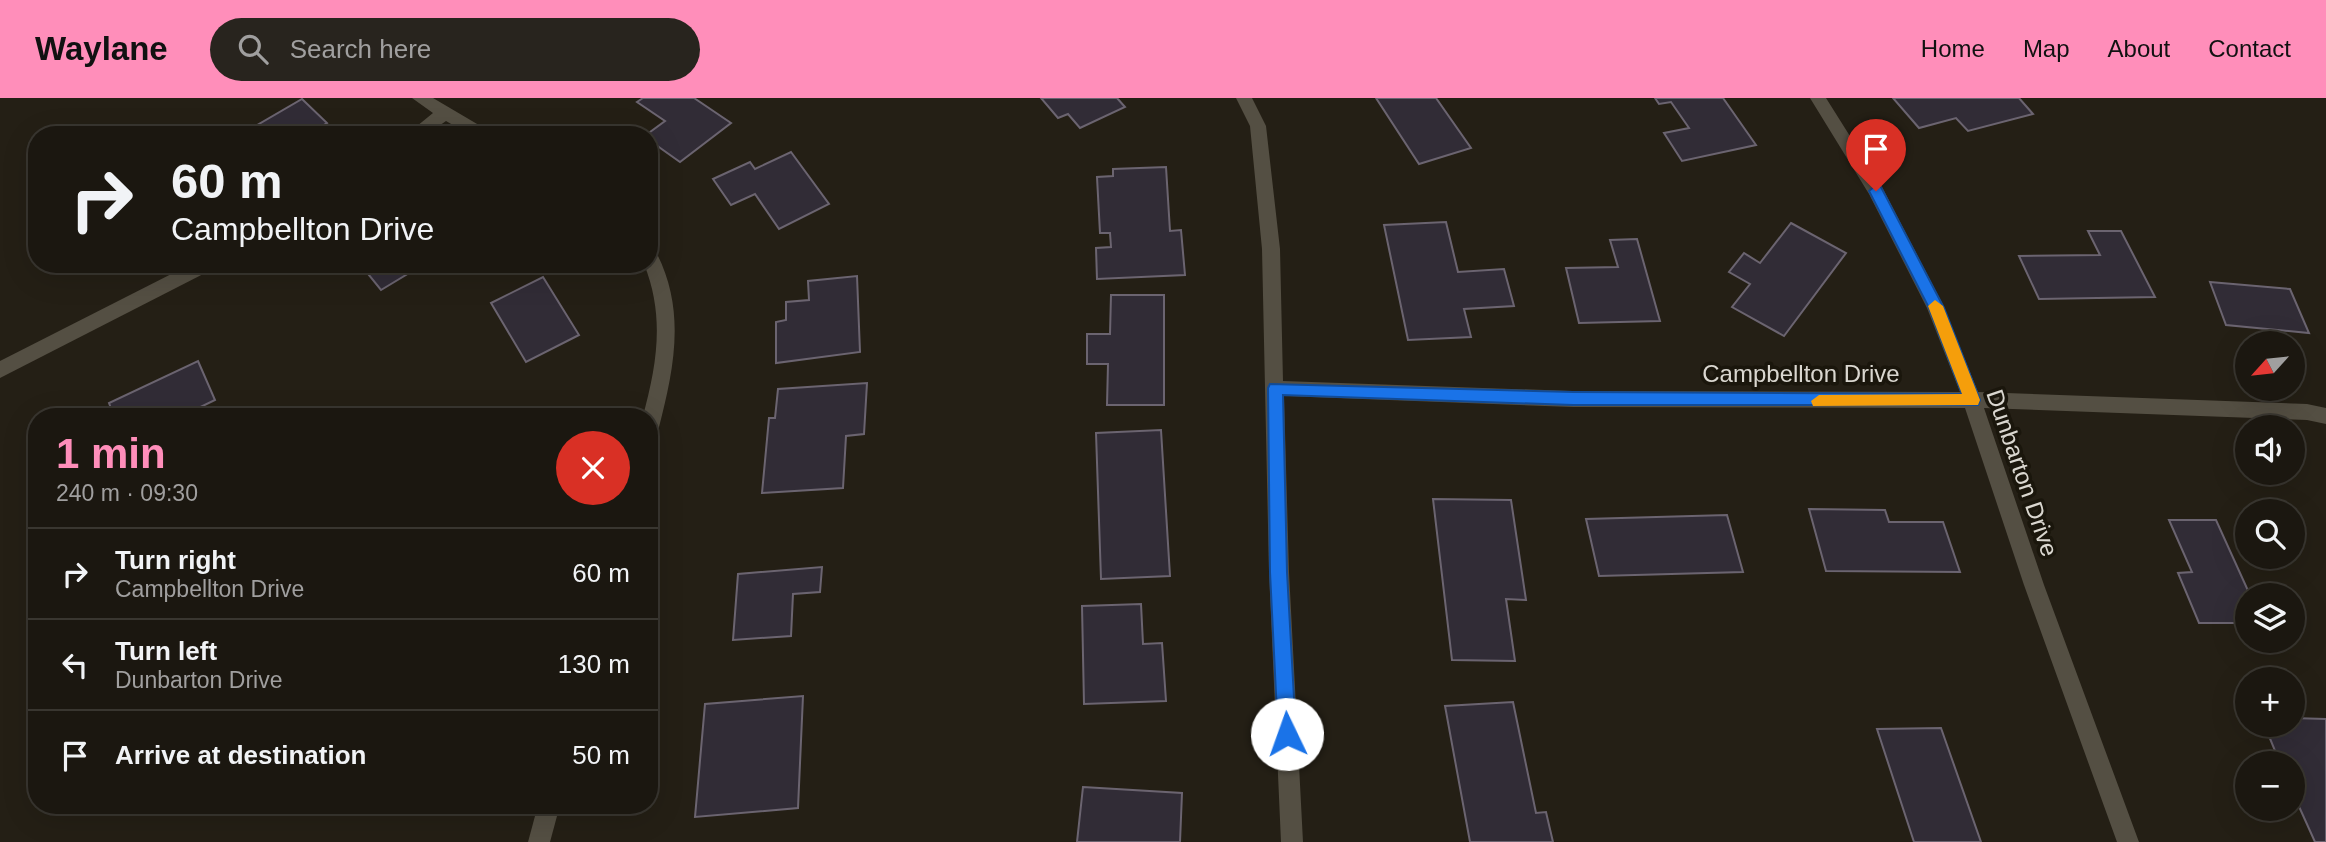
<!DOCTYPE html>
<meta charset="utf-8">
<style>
body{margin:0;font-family:Arial,sans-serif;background:#28241e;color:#f1f3f6;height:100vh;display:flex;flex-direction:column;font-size:26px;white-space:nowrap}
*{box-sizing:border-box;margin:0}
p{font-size:23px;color:#a09f9f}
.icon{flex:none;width:38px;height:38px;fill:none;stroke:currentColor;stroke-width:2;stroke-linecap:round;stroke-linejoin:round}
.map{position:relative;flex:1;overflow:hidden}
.panel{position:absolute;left:28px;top:310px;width:630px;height:406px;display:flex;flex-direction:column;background:#1b1710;border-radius:28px;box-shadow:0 7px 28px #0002,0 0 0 2px #393630}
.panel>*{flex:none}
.top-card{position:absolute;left:28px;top:28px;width:630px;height:147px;border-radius:28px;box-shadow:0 7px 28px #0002,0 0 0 2px #393630;background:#1b1710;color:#f1f3f6;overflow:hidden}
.needle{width:46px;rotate:243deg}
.tools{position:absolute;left:2235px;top:233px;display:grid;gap:14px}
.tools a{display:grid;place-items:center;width:70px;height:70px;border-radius:50%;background:#1b1710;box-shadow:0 7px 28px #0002,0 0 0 2px #393630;font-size:35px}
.pin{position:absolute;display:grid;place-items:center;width:60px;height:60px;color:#fff;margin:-72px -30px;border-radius:50% 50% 50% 0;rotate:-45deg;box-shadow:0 0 7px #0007}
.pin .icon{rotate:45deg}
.me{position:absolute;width:77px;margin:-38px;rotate:357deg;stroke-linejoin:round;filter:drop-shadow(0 0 5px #0008)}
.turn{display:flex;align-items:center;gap:24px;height:147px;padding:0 28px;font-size:32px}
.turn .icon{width:91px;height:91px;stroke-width:2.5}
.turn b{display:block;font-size:49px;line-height:60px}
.round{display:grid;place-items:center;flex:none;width:74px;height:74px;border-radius:37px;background:#28241e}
.summary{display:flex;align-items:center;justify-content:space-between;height:119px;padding:0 28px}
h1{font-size:42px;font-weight:700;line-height:52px;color:#ff8eba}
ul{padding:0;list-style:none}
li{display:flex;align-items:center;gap:21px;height:91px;padding:0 28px;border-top:2px solid #393630}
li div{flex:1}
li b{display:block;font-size:26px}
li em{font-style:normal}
header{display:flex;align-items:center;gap:42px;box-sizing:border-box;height:98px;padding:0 35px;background:#ff8eba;color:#111}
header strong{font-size:33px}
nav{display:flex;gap:38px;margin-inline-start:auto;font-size:24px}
.search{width:490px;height:63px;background:#28241e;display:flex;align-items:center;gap:18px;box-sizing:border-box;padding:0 24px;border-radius:38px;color:#a09f9f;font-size:26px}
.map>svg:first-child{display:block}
.building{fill:#312c36;stroke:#6b6470;stroke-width:2}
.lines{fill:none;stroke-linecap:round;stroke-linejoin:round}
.minor{fill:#544f43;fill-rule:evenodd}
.route{fill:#1a73e8;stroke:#114b97;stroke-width:2}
.slow{fill:#f59e0b}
.labels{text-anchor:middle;stroke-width:7;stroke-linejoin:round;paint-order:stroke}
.street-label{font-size:24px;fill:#dad7d0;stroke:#1a160c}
</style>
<header>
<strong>Waylane</strong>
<div class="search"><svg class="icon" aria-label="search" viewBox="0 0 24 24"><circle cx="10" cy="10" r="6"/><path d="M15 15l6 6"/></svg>Search here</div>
<nav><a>Home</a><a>Map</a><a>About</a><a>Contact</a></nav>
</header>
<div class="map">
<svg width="2326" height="744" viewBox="0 0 2326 744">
<rect width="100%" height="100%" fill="#241f15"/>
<!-- building -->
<g class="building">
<path d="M643,0H694L731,25L680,64L649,42V37H646L665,23L637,4Z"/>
<path d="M1041,0H1117L1125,9L1080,30L1068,16L1058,20Z"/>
<path d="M1376,0H1436L1471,50L1419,66Z"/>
<path d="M1655,0H1723L1756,47L1682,63L1664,35L1689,30L1671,4L1659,6Z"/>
<path d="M1893,0H2019L2033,16L1968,33L1956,20L1919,30Z"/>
<path d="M302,1L327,25L307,37H240Z"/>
<path d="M791,54L829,106L779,131L755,96L731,107L713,81L750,64L755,71Z"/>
<path d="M1166,69L1170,133L1181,132L1185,177L1097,181L1096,150L1111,149L1110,135H1100L1097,79L1113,78V71Z"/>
<path d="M1446,124L1458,174L1504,171L1514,208L1464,211L1471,239L1408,242L1384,127Z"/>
<path d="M1791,125L1846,155L1784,238L1732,209L1750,186L1729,174L1744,155L1760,165Z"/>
<path d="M2088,133H2121L2155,199L2039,201L2019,158L2100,157Z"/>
<path d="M1637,141L1660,223L1579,225L1566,170L1618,169L1610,142Z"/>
<path d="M360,166H424L381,192Z"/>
<path d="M857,178L860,254L776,265V224L786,222V204L809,202L808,183Z"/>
<path d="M543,179L579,237L526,264L491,205Z"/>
<path d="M2210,184L2290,191L2309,235L2226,227Z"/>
<path d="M1111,197H1164V307H1107L1108,266H1087V236H1110Z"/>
<path d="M198,263L215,302L182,318H114L109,305Z"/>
<path d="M867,285L864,336L846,338L843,390L762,395L769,320H775L778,291Z"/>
<path d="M1161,332L1170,478L1101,481L1096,335Z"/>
<path d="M1433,401L1511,402L1526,502L1506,501L1515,563L1452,562Z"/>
<path d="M1809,411L1885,412L1889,424H1943L1960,474L1826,473Z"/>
<path d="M1727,417L1743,474L1599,478L1586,421Z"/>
<path d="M2169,422H2216L2250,497H2247V525H2199L2178,475L2192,474Z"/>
<path d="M822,469L820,494L793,496L791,538L733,542L738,476Z"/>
<path d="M1141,506L1143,546L1162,545L1166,603L1084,606L1082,508Z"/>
<path d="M803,598L798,710L695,719L705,606Z"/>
<path d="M1513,604L1536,715L1546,714L1553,744H1470L1445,608Z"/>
<path d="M2292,620L2326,621V744H2315L2292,693V665H2280L2264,626H2292Z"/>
<path d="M1941,630L1981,744H1914L1877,631Z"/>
<path d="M1083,689L1182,695L1180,744H1077Z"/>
</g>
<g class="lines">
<!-- minor -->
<g class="minor">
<path d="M412,0H433L489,33L491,37H470L446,23L426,37H406L433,15Z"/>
<path d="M1236,0H1252L1266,28L1280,151L1283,283L1573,293L1960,294L1927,210L1869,96L1810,0H1826L1882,89L1942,205L1978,294L2307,306L2326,310V326L2307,322L1984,310L2044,487L2139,744H2117L2024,487L1965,310L1573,309L1284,298L1289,474L1303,744H1281L1269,474L1262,151L1250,28Z"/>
<path d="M649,150L655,152C687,212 674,271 658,333L656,339L649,341V318H643C657,266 665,218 644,166H649Z"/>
<path d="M191,166H216L213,171L0,280V263Z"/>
<path d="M538,707H560L550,744H528Z"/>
</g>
</g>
<!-- route -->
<path class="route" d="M1876,87L1881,89L1944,210L1980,302L1978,307H1573L1283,297L1287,474L1296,636L1293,642L1287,645L1280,642L1278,636L1270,474L1268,290L1270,286L1573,294L1962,296L1929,210L1869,93Z"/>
<!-- slow -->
<path class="slow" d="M1935,202L1943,208L1980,302L1978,307L1813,308L1811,303L1819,297L1962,296L1928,208Z"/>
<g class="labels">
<!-- street labels -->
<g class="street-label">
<text x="1801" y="284">Campbellton Drive</text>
<text transform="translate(2022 375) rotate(71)" y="8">Dunbarton Drive</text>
</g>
</g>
</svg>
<div class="tools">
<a><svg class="needle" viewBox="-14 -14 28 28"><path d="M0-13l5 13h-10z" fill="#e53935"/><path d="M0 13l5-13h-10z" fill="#a09f9f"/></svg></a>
<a><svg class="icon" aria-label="sound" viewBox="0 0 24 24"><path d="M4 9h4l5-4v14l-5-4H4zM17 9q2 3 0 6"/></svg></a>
<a><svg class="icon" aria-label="search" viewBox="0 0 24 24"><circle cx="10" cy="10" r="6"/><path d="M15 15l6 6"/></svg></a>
<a><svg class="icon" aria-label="layers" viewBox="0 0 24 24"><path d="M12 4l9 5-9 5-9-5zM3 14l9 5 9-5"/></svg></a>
<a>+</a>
<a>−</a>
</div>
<div class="pin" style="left:1876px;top:93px;background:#d93025"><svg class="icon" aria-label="arrive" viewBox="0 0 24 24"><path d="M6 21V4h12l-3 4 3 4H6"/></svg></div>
<svg class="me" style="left:1287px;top:636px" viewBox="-20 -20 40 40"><circle r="19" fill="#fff"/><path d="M0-13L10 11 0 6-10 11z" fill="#1a73e8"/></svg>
<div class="top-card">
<div class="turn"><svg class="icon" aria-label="right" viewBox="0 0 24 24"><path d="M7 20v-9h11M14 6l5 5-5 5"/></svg><div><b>60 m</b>Campbellton Drive</div></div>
</div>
<section class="panel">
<div class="summary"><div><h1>1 min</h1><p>240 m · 09:30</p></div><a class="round" style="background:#d93025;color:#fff"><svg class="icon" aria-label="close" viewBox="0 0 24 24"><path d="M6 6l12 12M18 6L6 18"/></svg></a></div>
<ul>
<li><svg class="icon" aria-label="right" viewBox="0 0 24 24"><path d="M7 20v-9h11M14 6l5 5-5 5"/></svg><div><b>Turn right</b><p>Campbellton Drive</p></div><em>60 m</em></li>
<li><svg class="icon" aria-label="left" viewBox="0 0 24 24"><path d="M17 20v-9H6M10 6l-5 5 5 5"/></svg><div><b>Turn left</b><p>Dunbarton Drive</p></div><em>130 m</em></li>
<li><svg class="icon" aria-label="arrive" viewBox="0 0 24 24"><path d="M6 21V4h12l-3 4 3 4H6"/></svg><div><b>Arrive at destination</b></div><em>50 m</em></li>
</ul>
</section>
</div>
